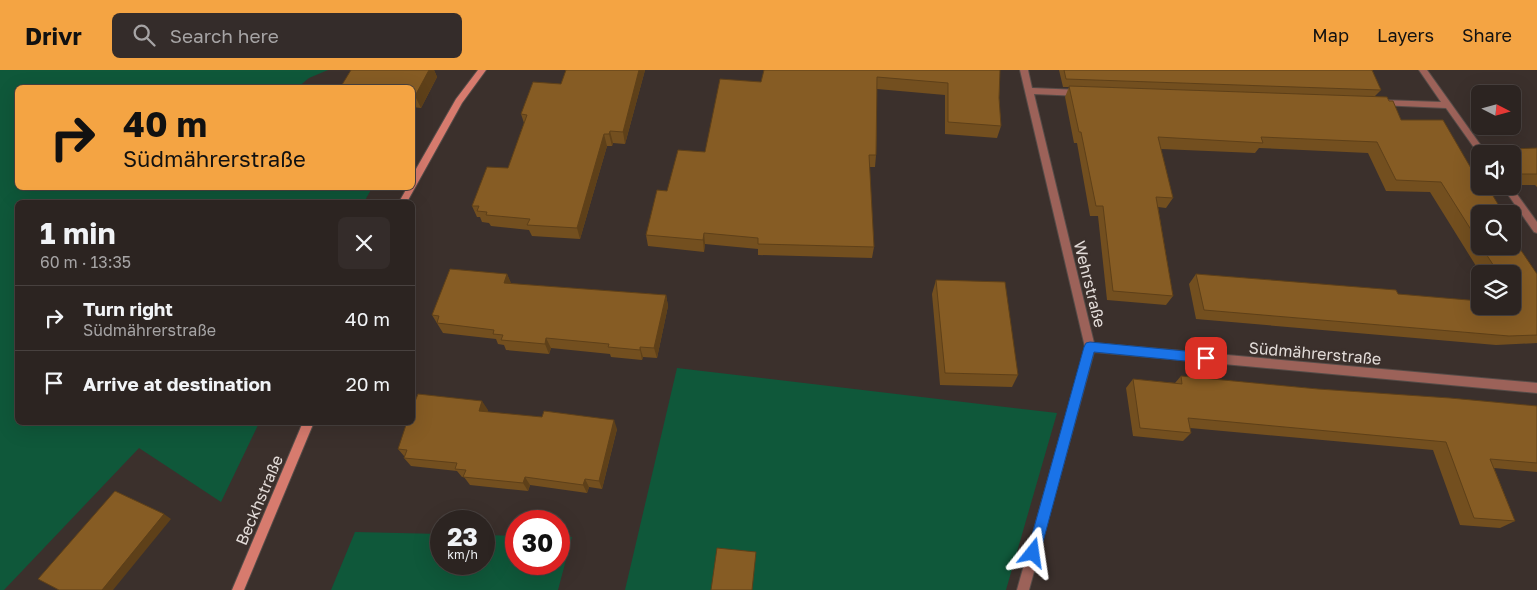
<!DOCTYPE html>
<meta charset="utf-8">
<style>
body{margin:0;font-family:"Golos Text",sans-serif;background:#342c2a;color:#f1f3f6;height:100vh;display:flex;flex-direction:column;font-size:19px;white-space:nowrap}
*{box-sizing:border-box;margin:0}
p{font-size:16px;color:#a6a4a5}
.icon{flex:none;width:28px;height:28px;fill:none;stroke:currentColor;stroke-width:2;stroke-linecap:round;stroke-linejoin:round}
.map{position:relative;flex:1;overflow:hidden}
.panel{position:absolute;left:15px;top:130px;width:400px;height:225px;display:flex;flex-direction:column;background:#2c2421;border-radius:8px;box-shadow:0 5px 20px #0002,0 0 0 1px #48413f}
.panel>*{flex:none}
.hud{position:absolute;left:15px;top:15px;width:400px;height:105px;border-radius:8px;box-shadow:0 5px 20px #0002,0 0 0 1px #48413f;background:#f4a443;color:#111;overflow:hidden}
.needle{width:32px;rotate:96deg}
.tools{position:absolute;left:1471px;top:15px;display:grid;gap:10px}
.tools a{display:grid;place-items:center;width:50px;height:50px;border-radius:8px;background:#2c2421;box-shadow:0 5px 20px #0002,0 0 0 1px #48413f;font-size:25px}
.speed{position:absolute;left:430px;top:440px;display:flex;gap:10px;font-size:25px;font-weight:700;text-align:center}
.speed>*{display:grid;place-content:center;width:65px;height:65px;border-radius:50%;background:#2c2421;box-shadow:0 5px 20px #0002,0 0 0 1px #48413f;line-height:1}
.speed small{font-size:12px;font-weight:400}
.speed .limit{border:8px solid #d22;background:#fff;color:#111}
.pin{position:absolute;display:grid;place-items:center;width:42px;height:42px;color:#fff;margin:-21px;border-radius:10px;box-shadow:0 2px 8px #0006}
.me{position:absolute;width:55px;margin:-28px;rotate:15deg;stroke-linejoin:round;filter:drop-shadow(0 0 4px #0008)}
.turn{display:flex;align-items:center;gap:18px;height:105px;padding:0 25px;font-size:22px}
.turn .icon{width:65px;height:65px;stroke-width:2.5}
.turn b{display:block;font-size:35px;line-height:42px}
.round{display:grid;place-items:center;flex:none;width:52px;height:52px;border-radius:8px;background:#342c2a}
.head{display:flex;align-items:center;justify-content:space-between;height:85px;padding:0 25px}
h1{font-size:30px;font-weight:700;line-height:38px}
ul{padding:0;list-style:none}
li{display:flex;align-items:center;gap:15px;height:65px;padding:0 25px;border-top:1px solid #48413f}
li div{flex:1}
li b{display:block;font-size:19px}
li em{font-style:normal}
header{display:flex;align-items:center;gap:30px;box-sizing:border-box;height:70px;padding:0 25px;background:#f4a443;color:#111}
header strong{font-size:24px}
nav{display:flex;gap:28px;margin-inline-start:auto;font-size:18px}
.search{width:350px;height:45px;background:#342c2a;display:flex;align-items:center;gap:12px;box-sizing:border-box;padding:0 18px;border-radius:8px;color:#a6a4a5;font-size:19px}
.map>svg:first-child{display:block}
.green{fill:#0f583a}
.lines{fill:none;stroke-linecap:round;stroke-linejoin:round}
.street-casing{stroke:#564c48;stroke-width:2}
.secondary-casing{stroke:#564c48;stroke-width:2}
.street{fill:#9c6259;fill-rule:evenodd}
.secondary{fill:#d77b6e;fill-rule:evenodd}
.wall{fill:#734f1f}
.shaded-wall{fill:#5e4019}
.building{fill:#865c24;stroke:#5e4019}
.route{fill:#1a73e8;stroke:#114b97}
.labels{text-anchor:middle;stroke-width:5;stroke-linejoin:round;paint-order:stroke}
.street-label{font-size:16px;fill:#e3dcd9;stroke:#3b302c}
</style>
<header>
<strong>Drivr</strong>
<div class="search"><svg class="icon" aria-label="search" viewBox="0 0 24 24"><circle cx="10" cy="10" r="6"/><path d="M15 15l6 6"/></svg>Search here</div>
<nav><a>Map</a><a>Layers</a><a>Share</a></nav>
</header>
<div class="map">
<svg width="1537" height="520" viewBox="0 0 1537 520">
<rect width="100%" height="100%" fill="#3b302c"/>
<!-- green -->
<g class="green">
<path d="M0,0H328L309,8L298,17L18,18V118H372L364,132H18V352L259,353L221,432L139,378L4,520H0Z"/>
<path d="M677,298L1057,343L1006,520H625Z"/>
<path d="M355,462L441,464V494H484V465L516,466V494H559V467H572L558,520H331Z"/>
</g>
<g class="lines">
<!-- street casing -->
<g class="street-casing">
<g id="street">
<path d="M1020,0H1028L1032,18L1080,20L1084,23L1080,26L1034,24L1094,273L1537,313V323L1094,282L1029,520H1017L1085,277Z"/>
<path d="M1419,0H1427L1487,84H1480V86L1446,38L1379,35V31L1382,30L1441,32Z"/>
<path d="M1502,116H1511L1537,152V163L1534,162Z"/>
</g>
</g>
<!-- secondary casing -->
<g class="secondary-casing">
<g id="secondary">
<path d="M478,0H486L462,33L407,132H399L407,118H412V106L456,29Z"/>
<path d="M303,352H314L244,520H232Z"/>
</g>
</g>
<!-- street -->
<use href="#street" class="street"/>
<!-- secondary -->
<use href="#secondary" class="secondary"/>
</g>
<!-- wall -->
<g class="wall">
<path d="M351,0H434L437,7L421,38L412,37V18Z"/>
<path d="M566,0H645L625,74L613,73L612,76H607L580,169L532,166L529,160L491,156L489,153L482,152L480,147H477L472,136L508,98L524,53L521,44L561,14Z"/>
<path d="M1000,0L999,28L1001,56L997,68L945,64V25L877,19L876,85L875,97H869L874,177L872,188L758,185V179L705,174L704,182L648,176L646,165L667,121L705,82L761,12Z"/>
<path d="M1059,0H1372L1381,20L1375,26L1389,31L1401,50L1480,144V176H1512L1537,204V273L1496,275L1196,249L1189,214L1196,204L1512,236V204H1481L1430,122L1386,121L1368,83L1259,78L1255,83L1161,79L1173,128L1166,138L1158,137L1173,226L1166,235L1107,230L1098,146H1090L1077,73H1074L1065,27L1069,17H1063Z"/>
<path d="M1537,78V117L1535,115H1512V84H1506L1511,79Z"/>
<path d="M507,204L511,214L666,225L668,236L657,288L643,287L642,290L611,287L610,284L551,278L549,284L506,280L504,275L498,274L496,269L443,263L432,245Z"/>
<path d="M936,210L1018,305L1012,317L940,315L932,224Z"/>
<path d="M1181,306L1318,319L1537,336V402L1494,398L1515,451L1500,458L1460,455L1433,380L1190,358L1191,363L1183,371L1133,366L1126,318L1133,309L1175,313Z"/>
<path d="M488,340L487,342L617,359L602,419L589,417L587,423L530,415L528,421L470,415L464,407H462L457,401L411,396L404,388V386L398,379Z"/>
</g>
<!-- shaded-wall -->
<g class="shaded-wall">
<path d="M429,0H434L437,7L421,38L415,26Z"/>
<path d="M639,0H645L625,74L623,62Z"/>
<path d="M610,61L613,73L612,76L609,64Z"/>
<path d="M604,64L607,76L580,169L577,158Z"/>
<path d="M704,163L705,174L704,182L703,170Z"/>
<path d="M507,204L512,215L504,213Z"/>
<path d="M666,225L668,236L657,288L654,278Z"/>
<path d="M546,268L551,278L549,284L545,274Z"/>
<path d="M640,277L643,287L642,290L640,280Z"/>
<path d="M482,331L488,340L485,350L479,341Z"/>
<path d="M614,350L617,359L602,419L599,411Z"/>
<path d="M525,407L530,415L528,421L523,413Z"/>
<path d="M585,409L589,417L587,423L583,415Z"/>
<path d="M164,444L171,449L113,520H102Z"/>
</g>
<!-- building -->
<g class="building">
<path d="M351,0H429L415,26H412V18H340Z"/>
<path d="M566,0H639L623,62L610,61L609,64H604L577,158L527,155L530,149L486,145L487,142L477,141L479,136H472L487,97L508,98L527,45L521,44L533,12L561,14Z"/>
<path d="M764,0H1000L999,28L1001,56L948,52V13L877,7L876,85H869L874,177L758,174V168L704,163L703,170L646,165L657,120L667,121L678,80L705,82L720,9L761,12Z"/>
<path d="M1064,0H1372L1381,20L1066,9Z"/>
<path d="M1069,16L1387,27L1389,31H1393L1401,50H1443L1479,112H1480V116H1487L1504,144H1480V174L1441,112L1396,110L1377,72L1261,67L1263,73L1158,67L1173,128L1156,127L1173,226L1113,221L1103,136H1096L1081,62H1079Z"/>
<path d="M1537,78V104H1512V84H1511V79Z"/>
<path d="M1512,167L1537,204V265L1509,266L1204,240L1196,204L1396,220L1398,224L1480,231V236H1512V234H1518L1512,226V204H1499L1481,176H1512Z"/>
<path d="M450,199L507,204L504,213L666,225L654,278L640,277V280L608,277L609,274L546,268L545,274L501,270L503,265L493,264L494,260L437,253L439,246L432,245Z"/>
<path d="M936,210L1005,212L1018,305L945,303Z"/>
<path d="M1181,306L1318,319L1450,328L1537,336V393L1490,389L1515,451L1474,448L1446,372L1188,348L1191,363L1140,358L1133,309L1182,314Z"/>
<path d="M418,324L482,331L479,341L542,347L544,341L614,350L599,411L585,409L583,415L525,407L523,413L463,407L466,400L455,399L457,393L404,388L407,380L398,379L407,352H412V339Z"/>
<path d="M115,421L164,444L102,520H59L38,509Z"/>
<path d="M717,478L756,482L752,520H711Z"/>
</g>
<!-- route -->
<path class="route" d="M1090,272L1206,283L1210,284L1212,288L1210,291L1206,293L1094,282L1040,483L1038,487L1033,489L1029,487L1027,483L1084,277L1086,273Z"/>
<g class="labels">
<!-- street labels -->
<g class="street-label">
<text transform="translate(1090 214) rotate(76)" y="6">Wehrstraße</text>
<text transform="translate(1315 283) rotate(5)" y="6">Südmährerstraße</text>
<text transform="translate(259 430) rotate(-67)" y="6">Beckhstraße</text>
</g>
</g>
</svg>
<div class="tools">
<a><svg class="needle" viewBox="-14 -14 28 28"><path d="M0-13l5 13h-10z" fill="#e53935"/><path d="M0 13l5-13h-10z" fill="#a6a4a5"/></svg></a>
<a><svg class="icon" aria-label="sound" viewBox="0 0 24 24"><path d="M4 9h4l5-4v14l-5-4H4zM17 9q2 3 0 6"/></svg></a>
<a><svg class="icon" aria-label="search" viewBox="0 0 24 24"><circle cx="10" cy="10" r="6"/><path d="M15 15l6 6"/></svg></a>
<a><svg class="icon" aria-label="layers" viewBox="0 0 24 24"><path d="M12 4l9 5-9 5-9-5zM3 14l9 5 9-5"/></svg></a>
</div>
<div class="speed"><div>23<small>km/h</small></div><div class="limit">30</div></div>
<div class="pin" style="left:1206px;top:288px;background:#d93025"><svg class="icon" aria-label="arrive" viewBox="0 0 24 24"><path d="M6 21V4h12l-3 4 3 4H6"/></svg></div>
<svg class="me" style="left:1033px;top:483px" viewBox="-20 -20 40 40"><path d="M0-17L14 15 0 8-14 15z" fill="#1a73e8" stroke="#fff" stroke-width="4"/></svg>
<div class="hud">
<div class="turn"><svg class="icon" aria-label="right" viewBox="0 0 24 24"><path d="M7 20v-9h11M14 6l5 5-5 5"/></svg><div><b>40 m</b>Südmährerstraße</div></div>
</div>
<section class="panel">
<div class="head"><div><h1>1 min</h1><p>60 m · 13:35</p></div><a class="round"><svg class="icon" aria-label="close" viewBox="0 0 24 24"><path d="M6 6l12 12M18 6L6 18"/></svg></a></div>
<ul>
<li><svg class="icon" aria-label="right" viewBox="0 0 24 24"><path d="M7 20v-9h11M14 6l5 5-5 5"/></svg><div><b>Turn right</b><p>Südmährerstraße</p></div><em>40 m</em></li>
<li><svg class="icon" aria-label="arrive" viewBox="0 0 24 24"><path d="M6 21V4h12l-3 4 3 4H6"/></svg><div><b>Arrive at destination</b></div><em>20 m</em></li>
</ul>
</section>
</div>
